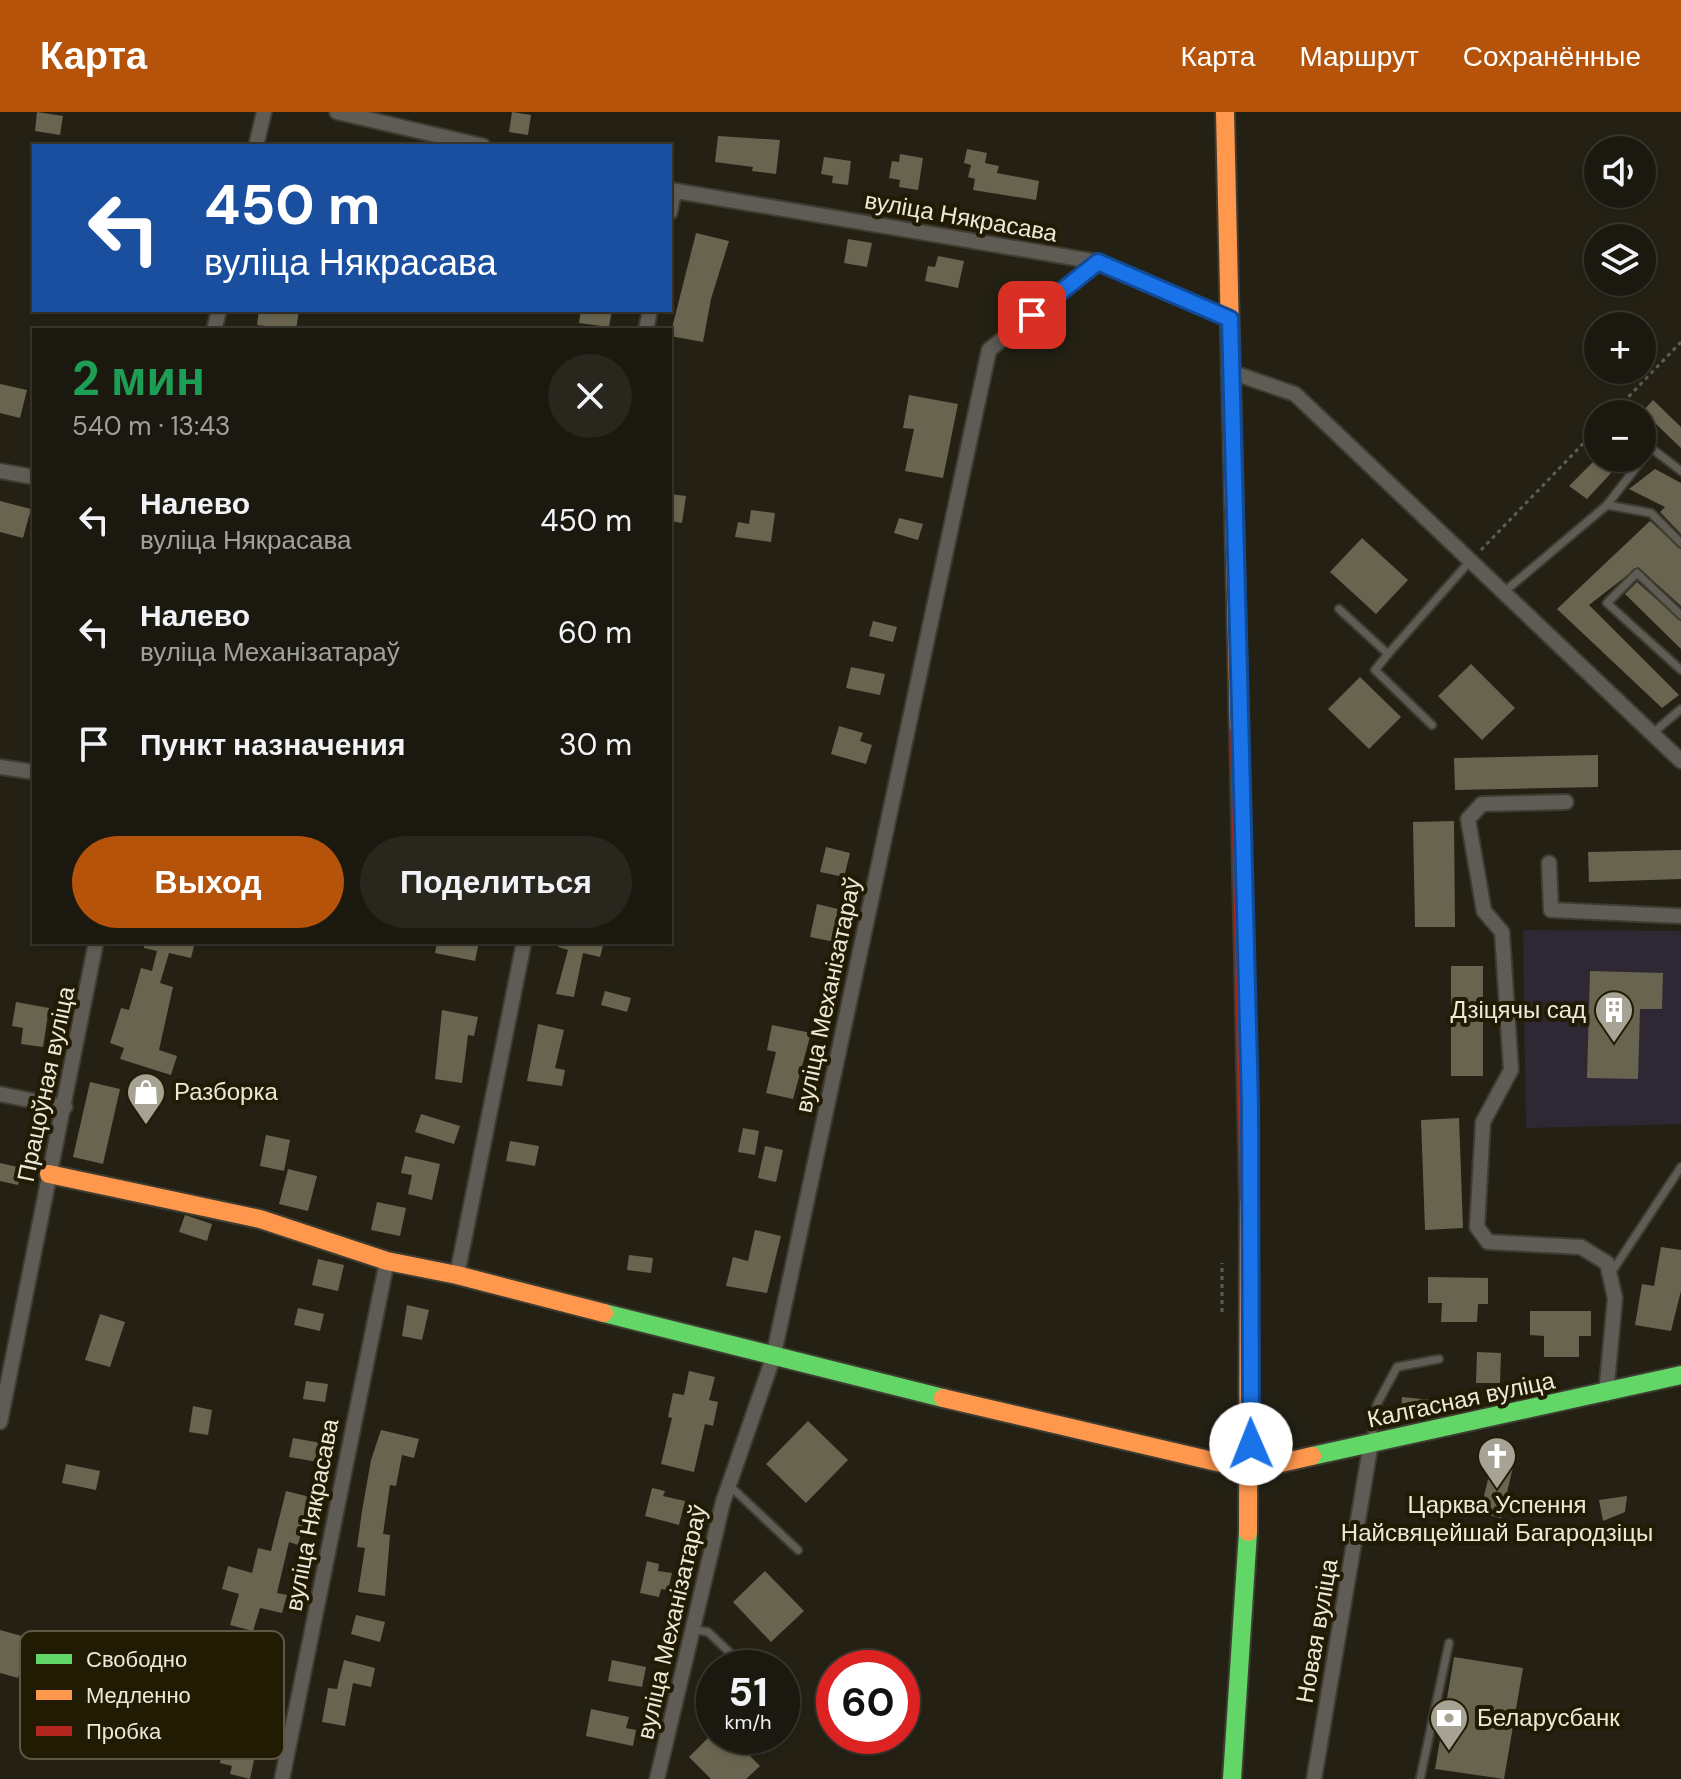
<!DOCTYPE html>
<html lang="ru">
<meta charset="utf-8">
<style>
body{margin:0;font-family:"DM Sans",sans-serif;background:#28261d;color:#f1f3f6;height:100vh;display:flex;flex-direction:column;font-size:30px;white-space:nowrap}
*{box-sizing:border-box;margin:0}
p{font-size:26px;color:#a0a09e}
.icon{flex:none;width:44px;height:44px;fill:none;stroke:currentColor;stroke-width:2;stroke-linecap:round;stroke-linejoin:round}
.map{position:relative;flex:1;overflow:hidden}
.side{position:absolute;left:32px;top:216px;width:640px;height:616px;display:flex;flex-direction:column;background:#1b190f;border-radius:0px;box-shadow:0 2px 6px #0004,0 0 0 2px #39382f}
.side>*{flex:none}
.top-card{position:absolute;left:32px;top:32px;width:640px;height:168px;border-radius:0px;box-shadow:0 2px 6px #0004,0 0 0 2px #39382f;background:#1a4fa0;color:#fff;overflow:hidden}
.controls{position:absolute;left:1584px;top:24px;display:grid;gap:16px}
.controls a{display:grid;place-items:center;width:72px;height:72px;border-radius:50%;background:#1b190f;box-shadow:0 2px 6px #0004,0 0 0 2px #39382f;font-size:40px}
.speed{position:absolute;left:696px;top:1538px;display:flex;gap:16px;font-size:40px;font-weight:700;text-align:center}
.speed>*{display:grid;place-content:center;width:104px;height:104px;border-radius:50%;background:#1b190f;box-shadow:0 2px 6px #0004,0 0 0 2px #39382f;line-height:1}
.speed small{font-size:20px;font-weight:400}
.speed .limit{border:12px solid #d22;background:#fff;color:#111}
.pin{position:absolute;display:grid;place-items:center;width:68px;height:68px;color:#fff;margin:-34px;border-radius:16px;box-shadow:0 4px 12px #0006}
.me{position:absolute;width:88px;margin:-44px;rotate:359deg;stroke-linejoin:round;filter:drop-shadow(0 0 6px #0008)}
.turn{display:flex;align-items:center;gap:28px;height:168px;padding:0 40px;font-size:36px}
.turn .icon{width:104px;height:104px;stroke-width:2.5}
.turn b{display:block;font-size:56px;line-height:68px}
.round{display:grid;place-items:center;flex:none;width:84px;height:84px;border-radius:42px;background:#28261d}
.head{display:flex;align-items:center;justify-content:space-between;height:136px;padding:0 40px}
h1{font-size:48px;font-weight:700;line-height:60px;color:#1e9e55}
.action{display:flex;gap:16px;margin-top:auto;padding:16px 40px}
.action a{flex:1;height:92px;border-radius:48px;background:#b45309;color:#fff;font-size:32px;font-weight:700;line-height:92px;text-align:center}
.action a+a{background:#28261d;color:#f1f3f6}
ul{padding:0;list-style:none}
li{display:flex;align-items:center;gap:24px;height:112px;padding:0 40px}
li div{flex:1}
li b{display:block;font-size:30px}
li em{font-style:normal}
header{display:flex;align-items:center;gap:48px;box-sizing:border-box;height:112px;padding:0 40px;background:#b45309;color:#fff}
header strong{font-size:38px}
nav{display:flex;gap:44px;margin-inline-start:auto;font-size:28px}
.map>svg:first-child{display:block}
.education{fill:#2e2834}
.building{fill:#68644f}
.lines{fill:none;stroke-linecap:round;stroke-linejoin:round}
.lane-casing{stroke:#3e3c31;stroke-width:11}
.street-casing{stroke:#3e3c31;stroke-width:18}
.fast-casing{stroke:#3e3c31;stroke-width:22}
.slow-casing{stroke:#3e3c31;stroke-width:22}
.jam-casing{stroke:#3e3c31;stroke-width:22}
.path{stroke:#5f5c55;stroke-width:3;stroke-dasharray:4 4;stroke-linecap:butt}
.lane{stroke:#5f5b55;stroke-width:7}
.street{stroke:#5f5b55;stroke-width:14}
.fast{stroke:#63d668;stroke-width:18}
.slow{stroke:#ff974d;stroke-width:18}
.jam{stroke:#b3261e;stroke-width:18}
.route-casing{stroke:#114b97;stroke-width:20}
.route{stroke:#1a73e8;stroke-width:14}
.labels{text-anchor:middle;stroke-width:8;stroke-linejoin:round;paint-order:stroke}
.street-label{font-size:24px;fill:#ece9da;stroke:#211b04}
.poi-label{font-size:24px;fill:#ece9da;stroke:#211b04;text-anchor:start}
.key{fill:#211b04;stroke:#5e5944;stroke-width:2}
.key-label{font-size:22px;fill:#ece9da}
</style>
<header>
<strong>Карта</strong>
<nav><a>Карта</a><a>Маршрут</a><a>Сохранённые</a></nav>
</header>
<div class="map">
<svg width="1681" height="1667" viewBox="0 0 1681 1667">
<rect width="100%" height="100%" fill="#242114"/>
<!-- education -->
<path class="education" d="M1523,818L1681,819V1012L1526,1016Z"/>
<!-- building -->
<g class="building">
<path d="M37,0L63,4L60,23L35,19Z"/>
<path d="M512,0L531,3L528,23L509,20Z"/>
<path d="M718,24L780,28L776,62L752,59L753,55L715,50Z"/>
<path d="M967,37L987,41L985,51L999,54L997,61L1039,69L1036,88L973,78L975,67L968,65L971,53L964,51Z"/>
<path d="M900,42L923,46L918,78L899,75L900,68L889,66L892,49L899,50Z"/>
<path d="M824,45L851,49L848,73L832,71L833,64L821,62Z"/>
<path d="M696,121L729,129L711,187L703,230L670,224Z"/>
<path d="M848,127L872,131L867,155L844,151Z"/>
<path d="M938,144L964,149L958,176L925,169L928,154L935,155Z"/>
<path d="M259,198H299L296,218L257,213Z"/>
<path d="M581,198H612L609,215L579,211Z"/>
<path d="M0,272L27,278L20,306L0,301Z"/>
<path d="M909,283L958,292L943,366L905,359L914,317L903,316Z"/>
<path d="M1653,288L1681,315V336L1656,312L1642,327V300Z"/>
<path d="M1597,346H1625L1587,387L1569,374Z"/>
<path d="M1655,357L1681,371V422L1660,400L1665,395L1629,377Z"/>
<path d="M670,382L686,384L682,411L670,409Z"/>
<path d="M0,389L31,397L23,426L0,420Z"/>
<path d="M751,398L775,401L771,430L735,425L738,410L749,412Z"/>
<path d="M899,406L923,412L918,428L894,421Z"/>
<path d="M1650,409L1681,437V494L1638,455L1589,493L1679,583L1662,596L1557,497Z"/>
<path d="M1362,426L1408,468L1376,502L1330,460Z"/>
<path d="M1637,470L1681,509V537L1625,482Z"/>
<path d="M873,509L897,515L893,530L869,524Z"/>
<path d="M1471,552L1515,596L1482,628L1438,584Z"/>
<path d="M851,555L885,562L880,583L846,576Z"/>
<path d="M1360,565L1401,605L1369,637L1328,597Z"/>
<path d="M839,614L863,621L860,629L872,633L866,652L831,642Z"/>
<path d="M1598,643V675L1455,678L1454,646Z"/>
<path d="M1454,709L1455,815H1415L1413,710Z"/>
<path d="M826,735L850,741L844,765L820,760Z"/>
<path d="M1681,738V767L1589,770L1588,740Z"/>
<path d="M817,792L842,798L835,830L810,825Z"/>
<path d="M144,830H195L191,846L169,841L160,871L173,875L159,938L177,944L171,963L120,947L124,936L110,931L121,896L129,898L141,856L152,859L157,839L144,836Z"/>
<path d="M437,830H479L475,849L435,841Z"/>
<path d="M559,830H604L600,845L583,841L574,885L556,882L568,838L558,835Z"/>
<rect x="1451" y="854" width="32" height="110"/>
<path d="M1590,859L1663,861L1662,897H1640L1638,967L1587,966Z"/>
<path d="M605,879L631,886L627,900L601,893Z"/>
<path d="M16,890L49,896L43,935L21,932L23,916L12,914Z"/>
<path d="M442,898L478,905L474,924L468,923L462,971L435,967Z"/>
<path d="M538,912L564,918L555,956L565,958L562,974L527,969Z"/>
<path d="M772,913L811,921L793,987L766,981L776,940L767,938Z"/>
<path d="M90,970L120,977L103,1052L73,1045Z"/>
<path d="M421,1002L460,1014L454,1032L415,1020Z"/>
<path d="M1459,1006L1463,1116L1425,1118L1421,1008Z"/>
<path d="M743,1016L759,1019L755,1043L738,1040Z"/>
<path d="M266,1023L290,1028L284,1059L260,1054Z"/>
<path d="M510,1029L539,1034L535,1054L506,1049Z"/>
<path d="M765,1034L783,1038L776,1070L758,1066Z"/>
<path d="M405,1044L440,1052L432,1088L408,1082L412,1063L401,1061Z"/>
<path d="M0,1051L22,1056L18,1073L0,1069Z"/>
<path d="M288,1057L317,1064L308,1099L279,1092Z"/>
<path d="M377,1090L406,1096L400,1124L371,1118Z"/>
<path d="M185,1103L212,1112L207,1129L179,1120Z"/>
<path d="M755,1118L781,1124L767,1181L726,1174L733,1145L748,1149Z"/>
<path d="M1661,1135L1681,1138V1179L1671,1219L1635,1213L1642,1172L1654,1174Z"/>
<path d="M629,1143L653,1146L651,1161L627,1158Z"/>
<path d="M318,1147L344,1153L338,1179L312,1173Z"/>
<path d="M1428,1165L1488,1166V1192H1478L1477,1210H1441L1442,1191H1428Z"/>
<path d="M407,1193L429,1198L422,1228L402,1224Z"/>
<path d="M298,1196L324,1202L320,1219L294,1213Z"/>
<path d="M1530,1199H1591V1224H1579V1245H1544V1224L1530,1223Z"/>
<path d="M100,1202L125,1210L110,1255L85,1248Z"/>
<path d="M1477,1240L1501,1241L1500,1271H1476Z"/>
<path d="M689,1259L715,1265L709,1288L718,1290L713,1314L705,1312L694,1360L661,1352L672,1306L668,1305L673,1281L684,1283Z"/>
<path d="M306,1269L328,1272L325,1290L303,1287Z"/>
<path d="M1402,1285L1432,1288L1431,1302L1401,1298Z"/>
<path d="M193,1294L212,1298L208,1323L189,1320Z"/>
<path d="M808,1309L848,1348L806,1391L766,1352Z"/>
<path d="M381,1318L419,1327L414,1346L402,1343L396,1374L390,1373L383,1422L390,1423L385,1484L358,1480L365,1436L357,1435L362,1399L371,1348Z"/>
<path d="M293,1326L321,1331L318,1350L289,1345Z"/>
<path d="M1492,1350L1513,1355L1501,1406L1480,1401Z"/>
<path d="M66,1352L100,1359L96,1378L62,1371Z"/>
<path d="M652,1376L665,1379L663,1384L685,1389L679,1413L645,1404Z"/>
<path d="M286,1379L310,1385L298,1433L289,1430L277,1481L287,1483L282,1501L260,1496L253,1519L230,1513L239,1482L222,1477L228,1454L252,1461L258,1436L271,1439Z"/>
<path d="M1627,1384L1625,1400L1603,1409L1599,1388Z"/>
<path d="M647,1449L659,1452L658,1459L672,1461L668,1478L661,1477L659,1485L640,1481Z"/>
<path d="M765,1459L804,1499L771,1530L733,1490Z"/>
<path d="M356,1503L385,1510L380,1530L351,1522Z"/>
<path d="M0,1518L29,1526L18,1566L0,1561Z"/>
<path d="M1454,1545L1523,1556L1504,1667L1435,1657Z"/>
<path d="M344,1548L375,1556L371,1575L353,1571L345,1614L322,1610L328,1576L337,1577Z"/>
<path d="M612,1548L646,1555L642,1575L608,1569Z"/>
<path d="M591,1597L629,1605L626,1616L636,1618L633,1634L586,1624Z"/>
<path d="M710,1624H730L760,1654L746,1667H711L689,1645Z"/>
<path d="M225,1629L244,1633L242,1640L255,1643L250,1667L230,1662L232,1654L220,1651Z"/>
</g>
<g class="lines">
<!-- lane casing -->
<g class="lane-casing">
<g id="lane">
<path d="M1607,393L1651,401L1681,431"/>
<path d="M1504,480L1607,393L1651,336L1681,359"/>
<path d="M1339,497L1388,542L1470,449"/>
<path d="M1681,503L1637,461L1607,491L1681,558"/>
<path d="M1388,542L1375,558L1432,613"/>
<path d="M1653,621L1681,597"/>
<path d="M1611,1161L1681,1055"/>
<path d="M1371,1329L1377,1292L1397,1255L1439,1247"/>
<path d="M730,1374L798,1438"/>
<path d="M692,1517L708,1520L746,1556"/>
<path d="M1420,1667L1449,1531"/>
</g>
</g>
<!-- street casing -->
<g class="street-casing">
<g id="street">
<path d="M337,0L483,34"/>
<path d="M256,34L264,0"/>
<path d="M670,78L1098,150L1230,207"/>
<path d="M670,100L674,79"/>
<path d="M214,218L219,198"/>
<path d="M646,218L650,198"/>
<path d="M1231,260L1295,282L1681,649"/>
<path d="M0,359L34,365"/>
<path d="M0,655L34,660"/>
<path d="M1566,690L1482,692L1468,707L1484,799L1502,820L1511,958L1483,1010L1477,1115L1488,1130L1581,1135L1607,1151L1615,1186L1606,1282"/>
<path d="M1549,751L1551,798L1681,804"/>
<path d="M0,982L65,995"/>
<path d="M457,1163L524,830"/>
<path d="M0,1310L96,830"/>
<path d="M282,1667L387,1149"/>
<path d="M657,1667L723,1390L773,1246L989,238L1098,150"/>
<path d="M1314,1667L1371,1331"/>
</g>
</g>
<!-- fast casing -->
<g class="fast-casing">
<g id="fast">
<path d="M604,1201L943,1286"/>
<path d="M1312,1344L1681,1263"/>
<path d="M1232,1667L1248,1420"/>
</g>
</g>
<!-- slow casing -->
<g class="slow-casing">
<g id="slow">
<path d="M1225,0L1239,620"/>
<path d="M49,1062L260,1107L387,1149L457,1163L604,1201"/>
<path d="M943,1286L1251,1358L1312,1344"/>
<path d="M1248,1420L1249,1086"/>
</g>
</g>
<!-- jam casing -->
<g class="jam-casing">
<path id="jam" d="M1239,620L1249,1086"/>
</g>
<!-- path -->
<g class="path">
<path d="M1612,302L1681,230"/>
<path d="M1481,438L1598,316"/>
<path d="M1222,1200V1151"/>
</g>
<!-- lane -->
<use href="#lane" class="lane"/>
<!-- street -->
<use href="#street" class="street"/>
<!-- fast -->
<use href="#fast" class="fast"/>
<!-- slow -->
<use href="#slow" class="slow"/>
<!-- jam -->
<use href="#jam" class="jam"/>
</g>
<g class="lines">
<!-- route casing -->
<g class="route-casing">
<path id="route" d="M1032,203L1098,150L1230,207L1250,993L1251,1332"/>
</g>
<!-- route -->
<use href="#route" class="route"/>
</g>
<!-- icons -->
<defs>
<g id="building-pin" transform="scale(2)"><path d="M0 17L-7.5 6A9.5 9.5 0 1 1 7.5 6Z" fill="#a6a395" stroke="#211b04"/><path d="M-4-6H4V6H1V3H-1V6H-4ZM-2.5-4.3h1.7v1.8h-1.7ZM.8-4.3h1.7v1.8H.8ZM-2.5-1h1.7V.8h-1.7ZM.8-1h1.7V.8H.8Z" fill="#fff"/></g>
<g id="shop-pin" transform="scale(2)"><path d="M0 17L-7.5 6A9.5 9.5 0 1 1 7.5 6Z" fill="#a6a395" stroke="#211b04"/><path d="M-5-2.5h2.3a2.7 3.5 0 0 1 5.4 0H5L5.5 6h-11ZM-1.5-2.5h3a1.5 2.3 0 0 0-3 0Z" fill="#fff"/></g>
<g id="church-pin" transform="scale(2)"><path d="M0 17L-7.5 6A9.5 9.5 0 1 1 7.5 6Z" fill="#a6a395" stroke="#211b04"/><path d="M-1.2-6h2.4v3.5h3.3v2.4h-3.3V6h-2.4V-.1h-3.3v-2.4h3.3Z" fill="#fff"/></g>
<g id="bank-pin" transform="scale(2)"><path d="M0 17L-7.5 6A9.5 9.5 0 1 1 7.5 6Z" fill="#a6a395" stroke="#211b04"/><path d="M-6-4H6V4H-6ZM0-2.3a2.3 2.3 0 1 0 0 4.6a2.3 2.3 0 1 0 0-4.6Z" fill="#fff"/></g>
</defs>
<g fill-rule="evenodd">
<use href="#building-pin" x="1614" y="898"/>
<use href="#shop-pin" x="146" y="980"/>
<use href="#church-pin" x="1497" y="1344"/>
<use href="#bank-pin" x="1449" y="1606"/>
</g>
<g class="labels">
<!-- street labels -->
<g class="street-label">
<text transform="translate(961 105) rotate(10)" y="8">вуліца Някрасава</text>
<text transform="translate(828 883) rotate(-78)" y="8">вуліца Механізатараў</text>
<text transform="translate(46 972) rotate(-78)" y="8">Працоўная вуліца</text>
<text transform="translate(1461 1288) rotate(-12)" y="8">Калгасная вуліца</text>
<text transform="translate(312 1403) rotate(-79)" y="8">вуліца Някрасава</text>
<text transform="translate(672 1510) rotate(-77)" y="8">вуліца Механізатараў</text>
<text transform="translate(1317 1519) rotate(-80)" y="8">Новая вуліца</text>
</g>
<!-- poi labels -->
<g class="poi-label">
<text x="1586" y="906" text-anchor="end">Дзіцячы сад</text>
<text x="174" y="988">Разборка</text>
<text x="1497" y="1401" text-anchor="middle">Царква Успення<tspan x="1497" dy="28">Найсвяцейшай Багародзіцы</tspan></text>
<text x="1477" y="1614">Беларусбанк</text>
</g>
</g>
<!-- legend -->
<rect x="20" y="1519" width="264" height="128" rx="12" class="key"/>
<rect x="36" y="1542" width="36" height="10" fill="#63d668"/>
<rect x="36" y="1578" width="36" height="10" fill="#ff974d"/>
<rect x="36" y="1614" width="36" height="10" fill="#b3261e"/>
<g class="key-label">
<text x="86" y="1555">Свободно</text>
<text x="86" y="1591">Медленно</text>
<text x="86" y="1627">Пробка</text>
</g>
</svg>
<div class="controls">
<a><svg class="icon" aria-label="sound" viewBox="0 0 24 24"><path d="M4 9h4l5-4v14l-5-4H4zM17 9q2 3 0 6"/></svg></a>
<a><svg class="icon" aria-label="layers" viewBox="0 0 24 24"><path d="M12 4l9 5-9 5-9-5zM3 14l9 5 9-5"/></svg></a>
<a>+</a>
<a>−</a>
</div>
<div class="speed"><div>51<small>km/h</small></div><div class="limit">60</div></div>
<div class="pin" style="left:1032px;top:203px;background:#d93025"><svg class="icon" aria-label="arrive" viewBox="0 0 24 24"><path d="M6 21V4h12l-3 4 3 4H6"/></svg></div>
<svg class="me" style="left:1251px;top:1332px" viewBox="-20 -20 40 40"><circle r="19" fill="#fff"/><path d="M0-13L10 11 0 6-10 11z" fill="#1a73e8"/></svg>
<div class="top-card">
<div class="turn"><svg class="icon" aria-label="left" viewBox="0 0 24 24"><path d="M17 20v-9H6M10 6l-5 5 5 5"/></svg><div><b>450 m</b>вуліца Някрасава</div></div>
</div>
<section class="side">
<div class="head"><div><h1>2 мин</h1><p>540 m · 13:43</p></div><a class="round"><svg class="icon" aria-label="close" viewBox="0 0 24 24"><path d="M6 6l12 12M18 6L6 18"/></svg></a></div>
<ul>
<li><svg class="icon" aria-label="left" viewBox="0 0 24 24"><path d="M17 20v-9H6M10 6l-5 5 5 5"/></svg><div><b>Налево</b><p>вуліца Някрасава</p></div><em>450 m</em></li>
<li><svg class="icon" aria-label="left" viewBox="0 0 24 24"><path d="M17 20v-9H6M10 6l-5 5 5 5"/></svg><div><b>Налево</b><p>вуліца Механізатараў</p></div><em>60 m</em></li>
<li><svg class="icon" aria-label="arrive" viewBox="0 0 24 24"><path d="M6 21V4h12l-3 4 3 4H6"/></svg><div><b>Пункт назначения</b></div><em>30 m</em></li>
</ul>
<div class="action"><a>Выход</a><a>Поделиться</a></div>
</section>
</div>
